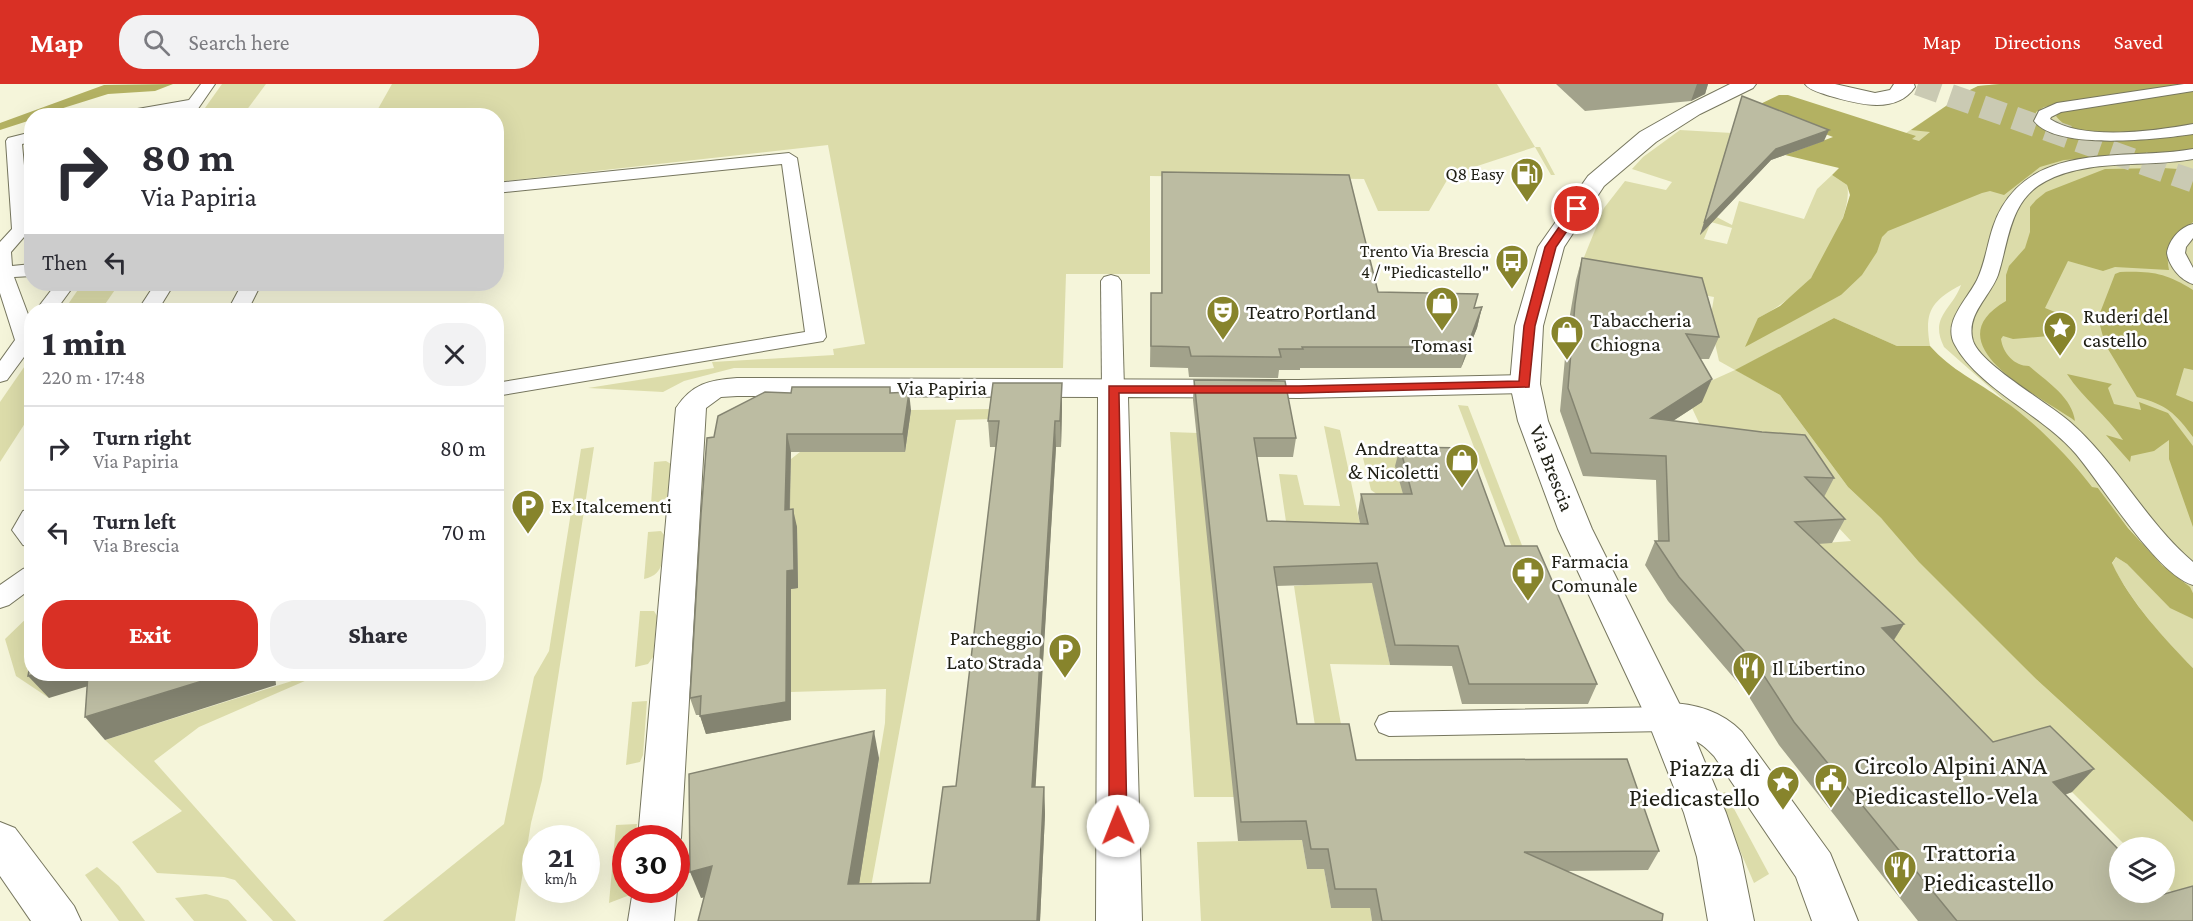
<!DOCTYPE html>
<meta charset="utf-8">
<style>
body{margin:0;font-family:"Crimson Pro",serif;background:#f2f2f3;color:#2b2b33;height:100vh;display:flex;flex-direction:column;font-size:22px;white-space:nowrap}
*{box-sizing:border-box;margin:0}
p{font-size:20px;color:#7c7c81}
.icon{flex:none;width:33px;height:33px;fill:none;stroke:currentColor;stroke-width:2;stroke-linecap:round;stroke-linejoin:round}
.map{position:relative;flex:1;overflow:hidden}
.panel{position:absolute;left:24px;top:219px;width:480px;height:378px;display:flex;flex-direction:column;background:#fff;border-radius:24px;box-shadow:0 6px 24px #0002}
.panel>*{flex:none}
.banner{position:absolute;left:24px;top:24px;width:480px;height:183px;border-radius:24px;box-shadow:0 6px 24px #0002;background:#fff;color:#2b2b33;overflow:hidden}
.tools{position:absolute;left:2109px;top:753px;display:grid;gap:12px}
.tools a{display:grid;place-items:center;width:66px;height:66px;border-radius:50%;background:#fff;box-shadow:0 6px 24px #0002;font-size:30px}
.speed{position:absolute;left:522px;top:741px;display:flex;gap:12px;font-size:30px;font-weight:700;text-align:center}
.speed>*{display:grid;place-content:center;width:78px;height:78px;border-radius:50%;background:#fff;box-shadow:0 6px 24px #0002;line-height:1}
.speed small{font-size:15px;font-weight:400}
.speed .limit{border:9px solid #d22;background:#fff;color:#111}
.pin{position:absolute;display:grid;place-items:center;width:51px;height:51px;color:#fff;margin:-26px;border:3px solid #fff;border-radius:50%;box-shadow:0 2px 6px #0007}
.me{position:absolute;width:66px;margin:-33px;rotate:359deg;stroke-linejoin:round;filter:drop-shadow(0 0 4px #0008)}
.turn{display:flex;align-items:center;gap:21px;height:126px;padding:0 18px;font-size:27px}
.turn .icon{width:78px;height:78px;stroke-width:2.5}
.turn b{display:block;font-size:42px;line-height:51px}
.then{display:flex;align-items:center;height:57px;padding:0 18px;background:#0003;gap:12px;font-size:22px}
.round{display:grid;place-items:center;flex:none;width:63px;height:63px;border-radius:24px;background:#f2f2f3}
.summary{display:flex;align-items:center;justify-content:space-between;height:102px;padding:0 18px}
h1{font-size:36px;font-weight:800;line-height:45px}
.primary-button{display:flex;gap:12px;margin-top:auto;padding:12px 18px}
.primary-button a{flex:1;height:69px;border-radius:24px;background:#d93025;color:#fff;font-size:24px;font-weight:800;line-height:69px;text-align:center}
.primary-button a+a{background:#f2f2f3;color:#2b2b33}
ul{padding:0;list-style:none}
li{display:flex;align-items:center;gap:18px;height:84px;padding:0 18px;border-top:2px solid #e1e1e2}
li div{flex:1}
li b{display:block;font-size:22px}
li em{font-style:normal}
header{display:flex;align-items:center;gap:36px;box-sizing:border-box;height:84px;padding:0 30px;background:#d93025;color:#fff}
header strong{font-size:28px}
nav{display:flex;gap:33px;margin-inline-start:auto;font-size:21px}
.search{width:420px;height:54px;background:#f2f2f3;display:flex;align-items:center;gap:15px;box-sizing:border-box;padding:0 21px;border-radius:24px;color:#7c7c81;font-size:22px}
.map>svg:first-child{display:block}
.green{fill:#dcdcaa;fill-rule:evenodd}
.forest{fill:#b3b162}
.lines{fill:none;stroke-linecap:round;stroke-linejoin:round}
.highway-tunnel{stroke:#cacab3;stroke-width:23;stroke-dasharray:23 11;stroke-linecap:butt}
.lane-casing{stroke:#76765e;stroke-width:2}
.street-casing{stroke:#76765e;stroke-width:2}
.secondary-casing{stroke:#76765e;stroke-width:2}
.lane{fill:#fff;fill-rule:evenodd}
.street{fill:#fff;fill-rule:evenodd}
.secondary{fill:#fff;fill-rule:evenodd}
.wall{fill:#a2a28b}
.shaded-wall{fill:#848471}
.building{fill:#bcbca2;stroke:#848471;stroke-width:1.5}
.route{fill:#d93025;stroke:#8d1f18;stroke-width:1.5}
.labels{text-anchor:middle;stroke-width:5;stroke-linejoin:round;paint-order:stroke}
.far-poi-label{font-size:18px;fill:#1f1f15;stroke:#fff;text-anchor:end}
.poi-label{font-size:21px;fill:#1f1f15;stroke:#fff;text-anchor:start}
.street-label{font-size:21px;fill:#1f1f15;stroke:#fff}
.near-poi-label{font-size:26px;fill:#1f1f15;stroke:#fff;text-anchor:start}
</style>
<header>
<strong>Map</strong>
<div class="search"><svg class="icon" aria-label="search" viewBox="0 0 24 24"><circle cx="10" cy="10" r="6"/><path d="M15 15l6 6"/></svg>Search here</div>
<nav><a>Map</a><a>Directions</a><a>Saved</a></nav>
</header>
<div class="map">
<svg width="2193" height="837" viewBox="0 0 2193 837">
<rect width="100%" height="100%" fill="#f5f5da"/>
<!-- green -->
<g class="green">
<path d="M222,0H266L243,31H200Z"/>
<path d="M392,0H1497L1535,63H1540L1555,91H1551L1535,63L1450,91L1429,127H1378L1364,95L1150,92V190H1066L1063,284H734L684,297L663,308L588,304L714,284L712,278L834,271L833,265L865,260L828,61L497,98L496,32H374Z"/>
<path d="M2000,0H2193V509C2186,497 2172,490 2162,480C2138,457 2118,431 2098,404H2092L2046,353L1944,263C1929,233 1952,226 1961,201C1931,217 1924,228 1930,262H1897L1834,234L1736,286L1780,311L1848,403L1881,434L2036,595L2193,738V813L2184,820L2165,801L2164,764L2127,763L2072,708L2002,673L1786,462L1851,457L1837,442L1701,343L1692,324L1702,317L1695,304L1735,286L1719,277L1710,237L1714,213L1578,188L1604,124L1625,97L1666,106L1672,98L1632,85L1643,73L1680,46L1732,49L1707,128L1732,141L1739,117L1804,135L1817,105L1832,91L1847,101C1853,124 1826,176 1810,195C1796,211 1777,224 1758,234L1816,223L1841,211L1906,49L1968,7L1978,2ZM1711,138L1732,144L1727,160L1704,155Z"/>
<path d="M82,200H119L101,226H64Z"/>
<path d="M31,273V330L0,378V318Z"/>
<path d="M1458,321L1468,322L1530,482H1519Z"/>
<path d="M994,325L993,335L956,336L869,814H856L885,639L886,605L791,608V505L798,503L797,443L789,437L791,375L800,368H905L911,326Z"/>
<path d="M1324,342L1340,346L1390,581L1330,580L1351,695H1323L1294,502L1316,500L1289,458L1279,390L1297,391L1304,421L1340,422Z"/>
<path d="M1170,348L1198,349L1235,713H1194Z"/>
<path d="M594,363L542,696L531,739L515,837H383L504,740L534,593L549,567L581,365Z"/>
<path d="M1458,368L1403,412L1378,411L1371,406L1363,374L1367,370Z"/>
<path d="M666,377L671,380L667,413L662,417L651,420L654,378Z"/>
<path d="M661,447L664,451C662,472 667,490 644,495L648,448Z"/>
<path d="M2116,473L2127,480L2170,523L2193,535V584C2162,553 2132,519 2112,480Z"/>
<path d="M640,527H654L657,532L653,573L648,580L635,583Z"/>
<path d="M31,530L32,590H52L49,614L16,592L5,555Z"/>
<path d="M314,590H321L199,643L154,677L296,837H273L235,796L224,793L157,789L132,758L182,727L105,656Z"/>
<path d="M647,617L643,671L640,678L626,681L632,618Z"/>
<path d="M1725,708L1769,790L1754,799L1716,711Z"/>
<path d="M637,740L635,754H626V806H631L630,811L609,819L616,741Z"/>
<path d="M1302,756L1307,785H1324L1331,824H1370L1372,837H1201L1197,758Z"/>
<path d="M97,783L119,802L145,837H119L85,791Z"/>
<path d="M206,810L228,816L247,837H194L175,814Z"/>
</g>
<!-- forest -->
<g class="forest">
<path d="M173,0L155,7L108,10L41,31L32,32L31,36L0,46V39L104,1Z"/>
<path d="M2000,0H2193L2044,23L2036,28L2035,35L2041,41L2064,51L2193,47V65L2168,69L2064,76L2040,83L2004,111L1990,107L1982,109L1888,147L1882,153L1877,168L1862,191L1841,211L1745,263L1758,234L1780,222L1811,194L1843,134L1850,111L1847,101L1832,91L1839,84L1785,71L1833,53L1754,23L1779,11H1788L1916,52L1912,55L1919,57L1930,48L1911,46L1968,7L1978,2Z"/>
<path d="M2193,7V42L2184,44C2153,47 2076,61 2056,32L2060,28Z"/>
<path d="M2163,84L2193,86V138C2174,154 2164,160 2169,186L2115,183L2103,187L2068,177L2045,224L2060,230L2049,252L2013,255L2003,252L2001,255C2003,269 2014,282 2029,282C2046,297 2072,313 2075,337C2042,313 1930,261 2006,217V191L2009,182L2025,164L2030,148V123L2036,116L2046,108L2105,85Z"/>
<path d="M2120,188C2152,187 2166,189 2193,206V286L2184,284L2176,311L2193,318V353C2175,329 2167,321 2137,313L2105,260L2098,234L2115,190Z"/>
<path d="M1834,234L1897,262H1930C1951,286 1978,298 2003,316C2035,338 2069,373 2092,403L2098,404L2128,444L2162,481L2190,503L2193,509V535L2170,524L2127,480L2116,473L2112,479C2131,519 2163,553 2193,584V738L2036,595L1919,478L1881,434L1848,403L1780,311L1735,286Z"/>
<path d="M2067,290L2112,300L2108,304L2114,320L2141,326L2139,318L2168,329L2193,362V443L2169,375V356L2154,367L2131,372L2130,378L2106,351L2123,356C2107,331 2083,315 2067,290Z"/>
</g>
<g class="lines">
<!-- highway-tunnel -->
<path class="highway-tunnel" d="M1918,0L2193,97"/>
<!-- lane casing -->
<g class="lane-casing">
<g id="lane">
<path d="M201,0H215L193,32H178L181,26L153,32H119L126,27L189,16Z"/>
<path d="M2184,0H2193V7L2061,28L2051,33L2050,35C2083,57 2155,47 2193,40V50C2159,55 2057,67 2034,37L2039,27L2057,19Z"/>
<path d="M32,48V58L22,60L30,146L11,168L12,182L32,180V192L14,193L32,241V262L7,296L0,298V277L15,256L0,209V158L12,145L6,57L8,54Z"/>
<path d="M2193,65V75C2145,84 2090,74 2046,97C2009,116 2009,157 1998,191C1990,213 1965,231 1973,257C1981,281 2049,319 2070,338C2117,379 2145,437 2193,478V501C2156,490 2103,402 2076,370C2043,331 1978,304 1955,261C1942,238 1967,216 1977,196C1988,173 1988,146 2002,123C2041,57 2129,77 2193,65Z"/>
<path d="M789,69L797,74L826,253L823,257L496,312V299L805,248L782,80L496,109V99Z"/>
<path d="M2193,140V154L2186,163L2185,169L2193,184V200C2180,196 2169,182 2167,169C2169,156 2180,143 2193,140Z"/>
<path d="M1111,191L1118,193L1121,197L1124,305L1121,310L1113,311L1105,310L1102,305L1101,197L1104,193Z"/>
<path d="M56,200H75L56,226H36Z"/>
<path d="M155,200H174L158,226H138Z"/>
<path d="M242,200H261L248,226H228Z"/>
<path d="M32,425V463L23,461L12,446L23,427Z"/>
<path d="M32,482V504L9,521L0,524V501L23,485Z"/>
<path d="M1667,623L1677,627L1681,635L1677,643L1667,647L1389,652L1379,648L1375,640L1379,632L1389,628Z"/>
</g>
</g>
<!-- street casing -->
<g class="street-casing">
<g id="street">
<path d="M1805,0H1835L1875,9L1890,6L1894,0H1914L1915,3C1896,31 1858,20 1830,12C1822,9 1810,7 1805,0Z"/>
<path d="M1525,291L1535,294L1540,300L1535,306L1525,309L1299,314L1128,313L1142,837H1096L1098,313L737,312L721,313L706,324L681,754L676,763V754H638L676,324C692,300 709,296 737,294L1299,296Z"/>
<path d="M1667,619C1695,619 1723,628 1742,648L1830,769L1858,837H1812L1796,793L1714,672C1691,647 1681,655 1653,646L1647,635L1653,624Z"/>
<path d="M676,804L677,806L674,837H628L633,806Z"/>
</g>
</g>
<!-- secondary casing -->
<g class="secondary-casing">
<g id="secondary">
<path d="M1730,0H1756L1753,4L1700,30L1656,58L1604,102L1564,163L1543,242L1540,300L1548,337L1592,445L1687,635L1726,729L1741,773L1754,837H1708L1697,773L1684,729L1647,635L1558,445L1518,337L1510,300L1515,242L1538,163L1588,92L1640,48L1686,22Z"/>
<path d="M0,738L15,744L74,822L81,837H31L0,792Z"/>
</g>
</g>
<!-- lane -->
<use href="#lane" class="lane"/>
<!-- street -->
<use href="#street" class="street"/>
<!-- secondary -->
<use href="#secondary" class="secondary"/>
</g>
<!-- wall -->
<g class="wall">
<path d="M1556,0H1708L1705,10L1691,17L1585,27Z"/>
<path d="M1742,12L1824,57L1771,76L1700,151Z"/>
<path d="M1162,88L1378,208L1474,224L1482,223L1477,244L1461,284H1300V286H1279L1278,294L1189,293L1188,284L1150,283L1151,209H1161Z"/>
<path d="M1582,174L1719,253L1709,275H1701L1702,318L1673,337L1834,394L1824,413L1845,435L1832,459L1818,460L1904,540L1894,556L1993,658L2072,708L2065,711L2120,808L2193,837H1918L1779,661L1746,608L1668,517L1645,481L1655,457H1658L1656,396L1583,392L1560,327L1568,242L1576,196Z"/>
<path d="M1194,296L1296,354L1293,373H1257L1267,437L1360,440L1358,429L1361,410H1403L1395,382L1400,363L1505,462L1597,600L1588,620H1462L1452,582L1390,581L1372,499L1276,502L1297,640L1356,676L1659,767L1648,786L1566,787L1662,837H1372L1370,824H1331L1324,785H1307L1302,756L1238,757L1193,316Z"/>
<path d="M1062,299V325L1061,363H1056L1035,703H1044L1045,730L1040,837H698L704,813L701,814L879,674L859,800L930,799L956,702L996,363H990L988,337Z"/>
<path d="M890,303L891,309L911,326L905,368H791L790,425L797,443L798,504L791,505V636L706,650L700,631H696L690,614L714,353L791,309Z"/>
</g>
<!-- shaded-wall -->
<g class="shaded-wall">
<path d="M1697,0H1708L1705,10L1691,17Z"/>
<path d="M1829,46L1824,57L1771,76L1700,151L1704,139L1776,65Z"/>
<path d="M1482,223L1477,244L1461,284L1467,263Z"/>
<path d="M1712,295L1702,318L1642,357L1651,334Z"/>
<path d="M1062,299V325L1061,363L1060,337Z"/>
<path d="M909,308L911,326L905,368L903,350Z"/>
<path d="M1055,337L1056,363L1034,729L1032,703Z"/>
<path d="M787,350L791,368L789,444L785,426Z"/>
<path d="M793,425L797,443L798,504L791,505V636L706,650L700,632Z"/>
<path d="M1904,540L1889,563L1882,544Z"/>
<path d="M35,590H103L108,596L49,614L28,592Z"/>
<path d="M225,590H275L276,601L105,656L85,633Z"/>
<path d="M874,647L879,674L855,826L848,800Z"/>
<path d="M2094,685L2072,708L2032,721L2053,698Z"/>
<path d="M1044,703L1045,730L1040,837H1037Z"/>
<path d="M712,782L723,808L701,814L690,788Z"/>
</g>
<!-- building -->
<g class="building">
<path d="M1742,12L1829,46L1776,65L1704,139Z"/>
<path d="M1162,88L1349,91L1378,208L1478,210L1474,224L1482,223L1467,263H1302L1303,265H1279L1281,273L1191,272L1189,263L1151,262V209H1162Z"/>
<path d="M1582,174L1702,194L1719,253L1686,250L1712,295L1651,334L1762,348L1805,351L1834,394L1805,393L1845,435L1795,438L1904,540L1882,544L1993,658L2050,642L2094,685L2053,698L2120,767V808H2159L2161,811L2193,802V837H1957L1794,638L1759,584L1679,493L1655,457H1669L1666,372L1591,369L1568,304L1575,220Z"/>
<path d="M1194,296L1285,297L1296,354H1254L1267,437L1368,440L1361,410H1412L1400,363L1469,364L1505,462H1537L1597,600H1469L1458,562L1395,561L1377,479L1274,483L1297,640H1349L1356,676L1627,675L1659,767L1524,768L1663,830L1662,837H1382L1376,805H1335L1328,765H1311L1306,737L1241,738Z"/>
<path d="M993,299H1062L1060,337H1055L1032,703H1044L1037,837H698L712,782L690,788L689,690L874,647L848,800L930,799L943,703L956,702L999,337H988Z"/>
<path d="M792,303H890V309L909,308L903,350H787L785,426L793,425L794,486L787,487L786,618L700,632L701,612L690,614L701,430L707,354L714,353L718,332L765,308L791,309Z"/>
<path d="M32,570V590H35L28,592Z"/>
<path d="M88,590H225L85,633Z"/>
</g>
<!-- route -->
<path class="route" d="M1573,123L1582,125L1556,163L1535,242L1529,303L1299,309H1119L1127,742L1124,748L1118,750L1112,748L1109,742V302H1299L1519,297L1524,242L1545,163Z"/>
<!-- icons -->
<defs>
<g id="fuel-pin" transform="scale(1.725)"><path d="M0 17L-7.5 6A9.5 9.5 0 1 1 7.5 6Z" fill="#87842c" stroke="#fff"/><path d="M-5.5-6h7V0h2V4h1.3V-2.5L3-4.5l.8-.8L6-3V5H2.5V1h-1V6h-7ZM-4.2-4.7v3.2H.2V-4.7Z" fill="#fff"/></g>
<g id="bus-pin" transform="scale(1.725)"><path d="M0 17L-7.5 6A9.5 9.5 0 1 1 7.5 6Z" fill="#87842c" stroke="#fff"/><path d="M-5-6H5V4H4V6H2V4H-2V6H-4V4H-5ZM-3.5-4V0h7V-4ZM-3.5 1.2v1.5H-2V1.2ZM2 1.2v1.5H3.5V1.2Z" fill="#fff"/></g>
<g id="shop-pin" transform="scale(1.725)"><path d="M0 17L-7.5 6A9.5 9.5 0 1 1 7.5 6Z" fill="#87842c" stroke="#fff"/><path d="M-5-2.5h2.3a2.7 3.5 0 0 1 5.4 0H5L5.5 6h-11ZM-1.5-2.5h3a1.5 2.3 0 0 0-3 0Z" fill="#fff"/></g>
<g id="theatre-pin" transform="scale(1.725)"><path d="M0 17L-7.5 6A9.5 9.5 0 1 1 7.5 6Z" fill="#87842c" stroke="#fff"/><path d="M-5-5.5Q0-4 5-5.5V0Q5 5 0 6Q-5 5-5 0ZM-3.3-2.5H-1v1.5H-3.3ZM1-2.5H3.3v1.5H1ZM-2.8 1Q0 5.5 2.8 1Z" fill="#fff"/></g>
<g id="sight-pin" transform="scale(1.725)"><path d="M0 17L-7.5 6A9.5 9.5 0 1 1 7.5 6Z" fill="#87842c" stroke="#fff"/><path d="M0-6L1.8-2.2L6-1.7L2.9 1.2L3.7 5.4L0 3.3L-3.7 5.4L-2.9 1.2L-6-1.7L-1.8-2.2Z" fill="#fff"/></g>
<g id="parking-pin" transform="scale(1.725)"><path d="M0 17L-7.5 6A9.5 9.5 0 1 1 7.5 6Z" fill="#87842c" stroke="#fff"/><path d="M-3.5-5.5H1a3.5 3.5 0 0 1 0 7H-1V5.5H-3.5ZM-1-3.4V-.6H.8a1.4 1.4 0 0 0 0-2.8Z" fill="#fff"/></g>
<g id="pharmacy-pin" transform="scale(1.725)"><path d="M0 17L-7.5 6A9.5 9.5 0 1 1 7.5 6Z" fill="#87842c" stroke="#fff"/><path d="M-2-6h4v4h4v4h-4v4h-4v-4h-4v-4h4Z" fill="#fff"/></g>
<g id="restaurant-pin" transform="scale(1.725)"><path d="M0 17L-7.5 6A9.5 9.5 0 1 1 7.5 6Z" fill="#87842c" stroke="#fff"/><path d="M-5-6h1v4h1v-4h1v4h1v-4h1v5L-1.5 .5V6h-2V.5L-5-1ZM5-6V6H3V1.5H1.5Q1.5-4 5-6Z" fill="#fff"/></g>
<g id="civic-pin" transform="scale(1.725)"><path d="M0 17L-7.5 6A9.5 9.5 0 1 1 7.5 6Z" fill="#87842c" stroke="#fff"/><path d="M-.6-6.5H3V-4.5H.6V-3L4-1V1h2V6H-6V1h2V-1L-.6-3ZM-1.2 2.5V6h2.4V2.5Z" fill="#fff"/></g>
</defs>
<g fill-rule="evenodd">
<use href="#fuel-pin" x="1527" y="90"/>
<use href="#bus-pin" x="1512" y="177"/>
<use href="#shop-pin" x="1442" y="219"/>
<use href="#theatre-pin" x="1223" y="228"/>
<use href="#sight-pin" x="2060" y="244"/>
<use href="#shop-pin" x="1567" y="248"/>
<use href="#shop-pin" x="1462" y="376"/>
<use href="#parking-pin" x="528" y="422"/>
<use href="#pharmacy-pin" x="1528" y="489"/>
<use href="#parking-pin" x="1065" y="566"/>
<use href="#restaurant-pin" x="1749" y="584"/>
<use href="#civic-pin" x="1831" y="696"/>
<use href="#sight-pin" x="1783" y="698"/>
<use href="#restaurant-pin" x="1900" y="783"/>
</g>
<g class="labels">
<!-- far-poi labels -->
<g class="far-poi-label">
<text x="1504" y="96">Q8 Easy</text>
<text x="1489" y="173">Trento Via Brescia<tspan x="1489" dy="21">4 / "Piedicastello"</tspan></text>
</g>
<!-- poi labels -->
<g class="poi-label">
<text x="1246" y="235">Teatro Portland</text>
<text x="2083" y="239">Ruderi del<tspan x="2083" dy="24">castello</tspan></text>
<text x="1590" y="243">Tabaccheria<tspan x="1590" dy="24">Chiogna</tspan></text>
<text x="1442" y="268" text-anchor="middle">Tomasi</text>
<text x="1439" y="371" text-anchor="end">Andreatta<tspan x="1439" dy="24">&amp; Nicoletti</tspan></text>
<text x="551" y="429">Ex Italcementi</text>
<text x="1551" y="484">Farmacia<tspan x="1551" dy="24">Comunale</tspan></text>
<text x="1042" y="561" text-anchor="end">Parcheggio<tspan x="1042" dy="24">Lato Strada</tspan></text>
<text x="1772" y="591">Il Libertino</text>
</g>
<!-- street labels -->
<g class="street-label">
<text x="942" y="311">Via Papiria</text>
<text transform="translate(1552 384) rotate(69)" y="7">Via Brescia</text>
</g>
<!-- near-poi labels -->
<g class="near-poi-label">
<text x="1854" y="690">Circolo Alpini ANA<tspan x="1854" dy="30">Piedicastello-Vela</tspan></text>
<text x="1760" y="692" text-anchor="end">Piazza di<tspan x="1760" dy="30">Piedicastello</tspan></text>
<text x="1923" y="777">Trattoria<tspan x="1923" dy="30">Piedicastello</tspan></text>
</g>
</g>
</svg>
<div class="tools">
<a><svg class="icon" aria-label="layers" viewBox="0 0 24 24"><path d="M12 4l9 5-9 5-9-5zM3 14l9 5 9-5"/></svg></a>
</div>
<div class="speed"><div>21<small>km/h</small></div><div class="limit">30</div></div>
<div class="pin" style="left:1577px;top:125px;background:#d93025"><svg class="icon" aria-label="arrive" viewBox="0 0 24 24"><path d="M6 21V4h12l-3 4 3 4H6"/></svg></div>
<svg class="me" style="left:1118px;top:742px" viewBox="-20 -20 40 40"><circle r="19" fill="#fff"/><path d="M0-13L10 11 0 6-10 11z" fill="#d93025"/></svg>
<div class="banner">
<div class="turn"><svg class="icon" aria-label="right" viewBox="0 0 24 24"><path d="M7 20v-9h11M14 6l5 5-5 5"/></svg><div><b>80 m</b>Via Papiria</div></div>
<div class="then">Then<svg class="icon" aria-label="left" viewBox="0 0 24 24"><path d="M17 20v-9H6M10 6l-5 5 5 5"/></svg></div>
</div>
<section class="panel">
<div class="summary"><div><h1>1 min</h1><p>220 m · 17:48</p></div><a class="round"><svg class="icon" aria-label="close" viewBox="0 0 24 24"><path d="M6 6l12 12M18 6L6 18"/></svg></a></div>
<ul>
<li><svg class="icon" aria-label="right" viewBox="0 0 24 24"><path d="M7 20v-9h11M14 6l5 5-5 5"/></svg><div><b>Turn right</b><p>Via Papiria</p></div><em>80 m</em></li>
<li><svg class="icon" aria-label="left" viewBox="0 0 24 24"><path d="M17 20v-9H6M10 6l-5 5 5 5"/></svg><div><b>Turn left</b><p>Via Brescia</p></div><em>70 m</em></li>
</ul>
<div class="primary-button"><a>Exit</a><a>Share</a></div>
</section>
</div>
